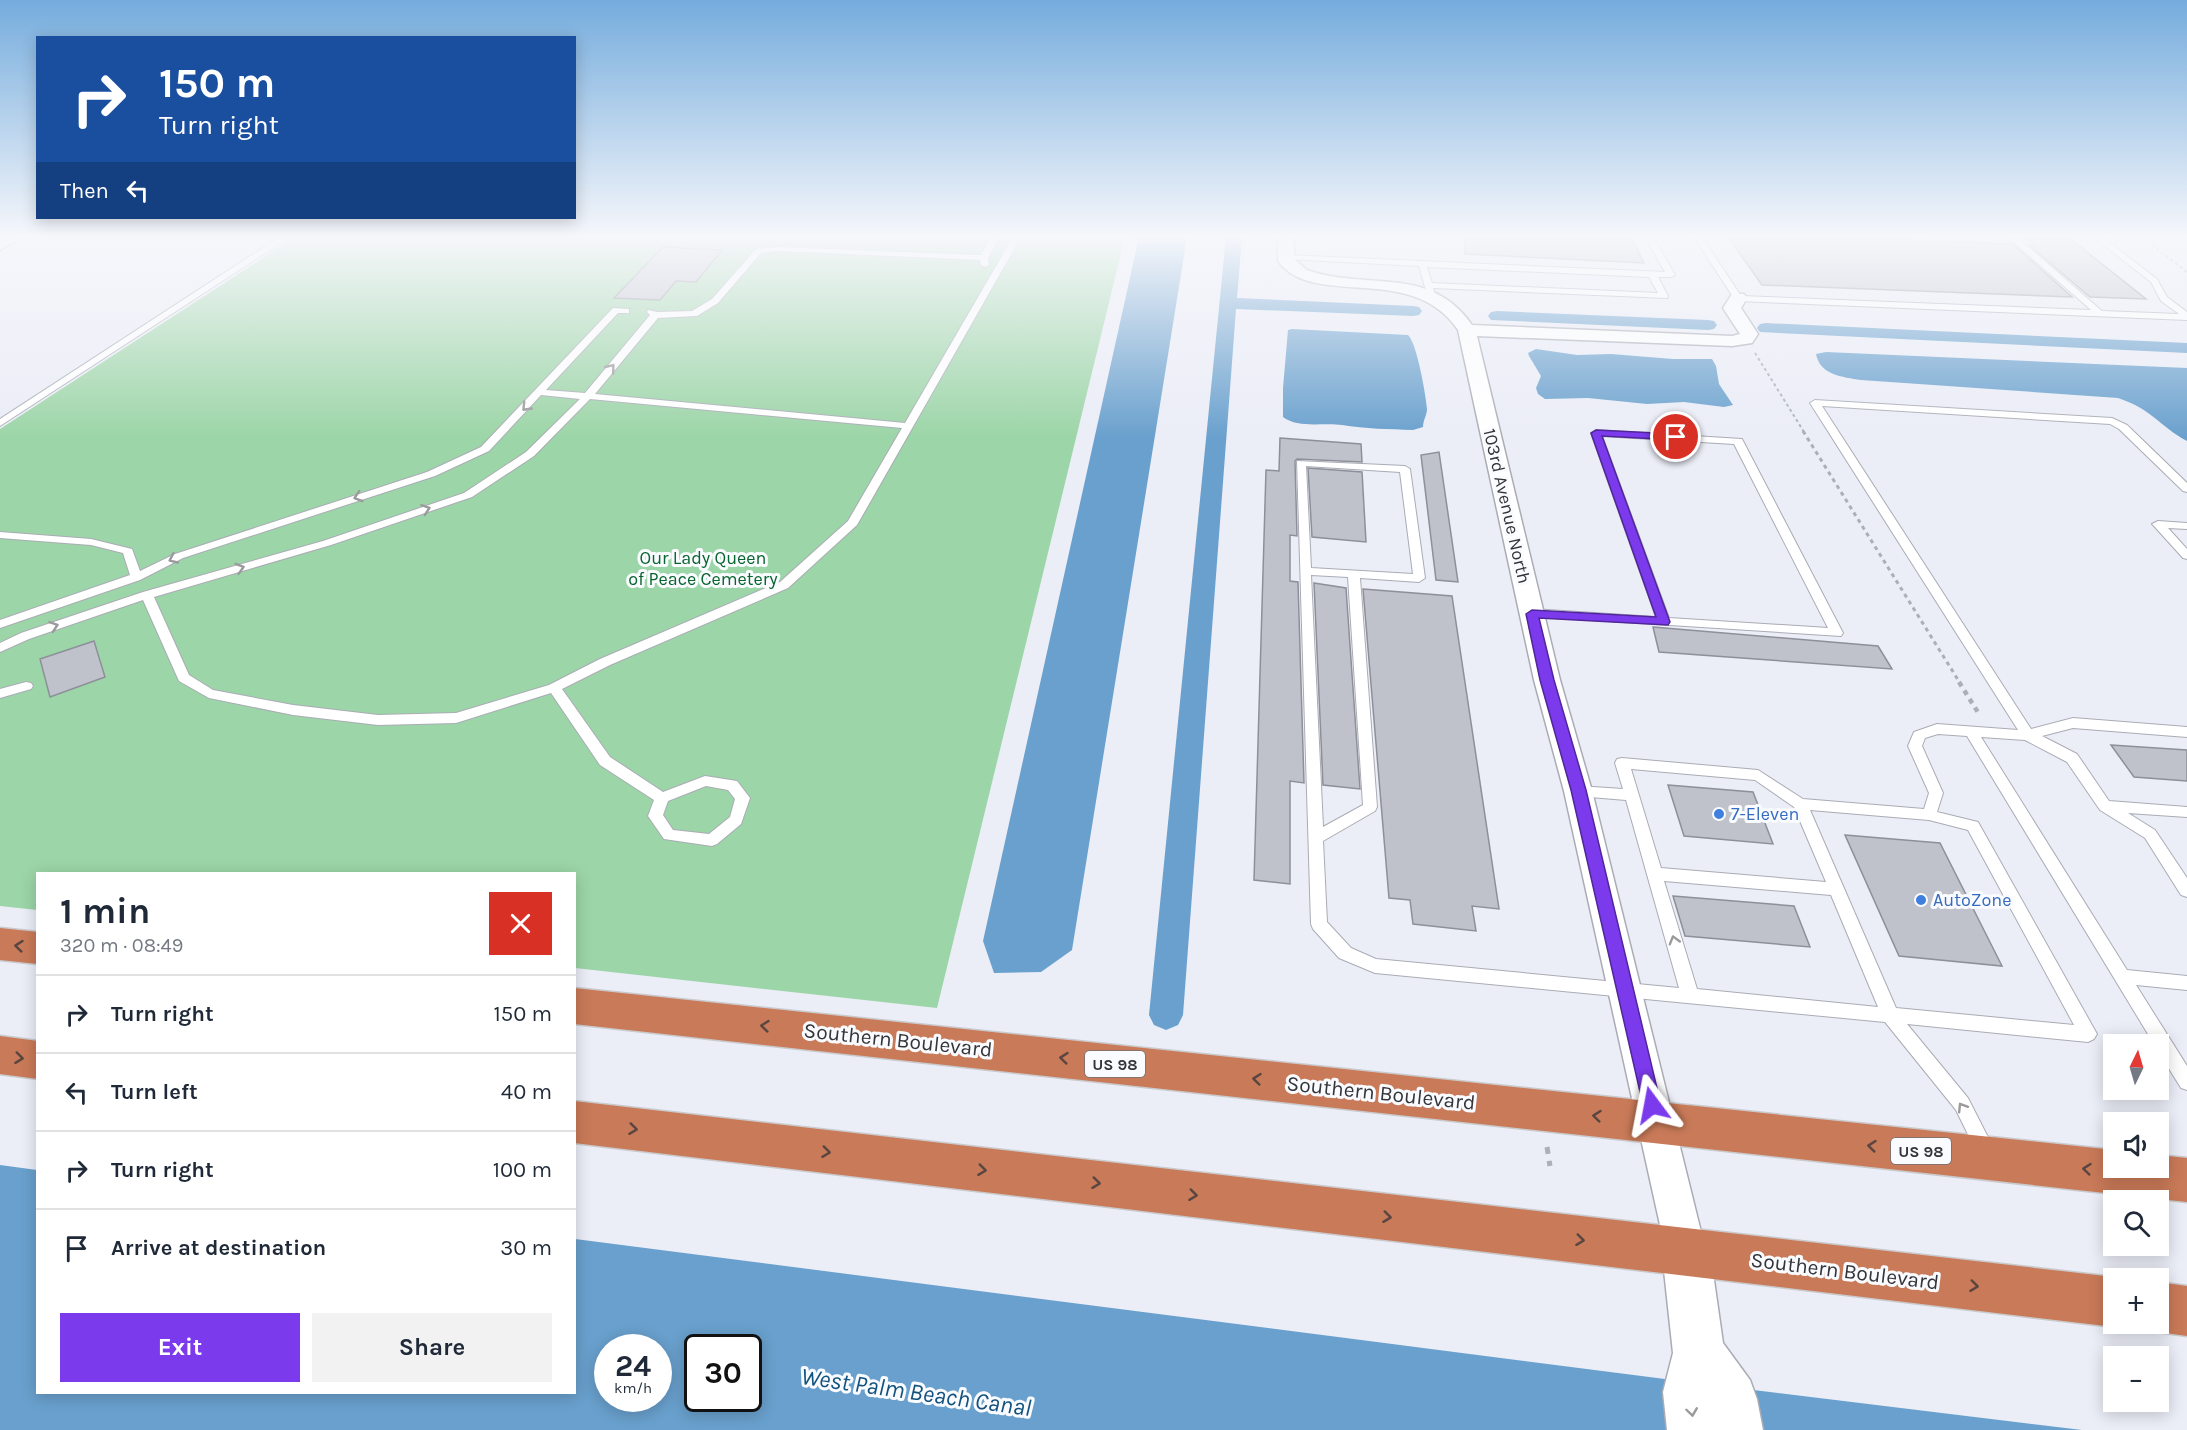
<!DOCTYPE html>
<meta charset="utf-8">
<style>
body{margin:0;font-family:Karla,sans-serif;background:#f2f2f3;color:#1f2937;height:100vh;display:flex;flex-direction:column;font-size:22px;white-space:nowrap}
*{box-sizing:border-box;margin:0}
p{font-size:20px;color:#747a83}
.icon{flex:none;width:33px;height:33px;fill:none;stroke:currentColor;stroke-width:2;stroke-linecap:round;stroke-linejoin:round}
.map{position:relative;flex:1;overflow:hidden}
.side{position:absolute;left:36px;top:872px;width:540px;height:522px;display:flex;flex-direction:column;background:#fff;border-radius:0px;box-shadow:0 3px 15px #0003}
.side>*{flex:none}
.hud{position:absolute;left:36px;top:36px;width:540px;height:183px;border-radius:0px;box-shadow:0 3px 15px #0003;background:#1a4fa0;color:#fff;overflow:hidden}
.needle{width:39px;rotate:5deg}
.buttons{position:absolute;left:2103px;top:1034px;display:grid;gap:12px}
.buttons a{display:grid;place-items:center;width:66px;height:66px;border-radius:0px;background:#fff;box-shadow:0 3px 15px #0003;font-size:30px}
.speed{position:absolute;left:594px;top:1334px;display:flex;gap:12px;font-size:30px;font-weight:700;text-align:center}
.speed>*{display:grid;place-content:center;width:78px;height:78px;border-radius:50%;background:#fff;box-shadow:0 3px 15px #0003;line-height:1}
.speed small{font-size:15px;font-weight:400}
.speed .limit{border:3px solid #111;border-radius:9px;background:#fff;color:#111}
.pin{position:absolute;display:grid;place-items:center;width:51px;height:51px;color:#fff;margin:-26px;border:3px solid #fff;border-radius:50%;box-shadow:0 2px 6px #0007}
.me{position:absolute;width:66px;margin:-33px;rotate:347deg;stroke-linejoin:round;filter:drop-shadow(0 0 4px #0008)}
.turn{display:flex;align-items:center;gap:21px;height:126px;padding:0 24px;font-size:27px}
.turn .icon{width:78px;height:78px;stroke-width:2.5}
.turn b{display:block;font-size:42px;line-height:51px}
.then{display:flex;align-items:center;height:57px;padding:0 24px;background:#0003;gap:12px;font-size:22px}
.round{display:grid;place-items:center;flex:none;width:63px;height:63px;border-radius:0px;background:#f2f2f3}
.headline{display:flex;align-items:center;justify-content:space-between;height:102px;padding:0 24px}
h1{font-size:36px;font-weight:700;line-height:45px}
.primary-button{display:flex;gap:12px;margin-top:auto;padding:12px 24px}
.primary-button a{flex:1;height:69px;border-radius:0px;background:#7c3aed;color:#fff;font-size:24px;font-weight:700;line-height:69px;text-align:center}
.primary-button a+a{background:#f2f2f3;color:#1f2937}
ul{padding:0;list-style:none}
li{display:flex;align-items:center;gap:18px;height:78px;padding:0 24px;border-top:2px solid #e0e1e3}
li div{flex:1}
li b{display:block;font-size:22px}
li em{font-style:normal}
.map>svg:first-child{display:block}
.green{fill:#9cd5a7}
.water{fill:#69a0cd;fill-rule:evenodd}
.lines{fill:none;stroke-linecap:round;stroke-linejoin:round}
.canal{fill:#69a0cd;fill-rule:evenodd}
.building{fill:#bfc2cb;stroke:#8d9099;stroke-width:1.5}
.lane-casing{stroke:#aaacb5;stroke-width:2}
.street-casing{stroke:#aaacb5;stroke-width:3}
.secondary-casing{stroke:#aaacb5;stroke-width:3}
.highway-casing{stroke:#cacacc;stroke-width:3}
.path-far3{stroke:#adafb7;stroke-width:2;stroke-dasharray:3 3;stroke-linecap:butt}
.path-far2{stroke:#adafb7;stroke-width:3;stroke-dasharray:4 4;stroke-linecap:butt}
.path-far1{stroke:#adafb7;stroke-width:4.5;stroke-dasharray:5 5;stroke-linecap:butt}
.path{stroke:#adafb7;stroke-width:5;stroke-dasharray:7 7;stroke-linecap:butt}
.lane{fill:#fff;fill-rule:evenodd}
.street{fill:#fff;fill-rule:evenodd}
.secondary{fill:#fff;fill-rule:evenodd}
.highway{fill:#c97a58;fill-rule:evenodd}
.oneway{stroke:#9a9a9c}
.oneway2{stroke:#594641}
.route{fill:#7c3aed;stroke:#51269a;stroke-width:1.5}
.shop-dot{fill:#3f7fe0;stroke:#fafbff;stroke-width:2}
.labels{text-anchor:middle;stroke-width:6;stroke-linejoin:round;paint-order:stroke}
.shield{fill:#fafbff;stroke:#6f7074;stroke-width:1.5}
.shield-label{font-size:16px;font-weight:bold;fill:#343539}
.street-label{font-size:18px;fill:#343539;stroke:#fafbff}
.park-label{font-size:18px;fill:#08652d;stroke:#fafbff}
.shop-label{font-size:18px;fill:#366cbe;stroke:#fafbff;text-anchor:start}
.near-street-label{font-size:21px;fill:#343539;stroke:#fafbff}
.near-water-label{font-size:24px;font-style:italic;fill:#12527e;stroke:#fafbff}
</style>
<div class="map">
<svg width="2187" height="1430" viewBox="0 0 2187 1430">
<rect width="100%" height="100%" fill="#ebedf7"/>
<!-- green -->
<path class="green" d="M295,237H1125L937,1008L575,968L574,873H38L37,910L0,906V429Z"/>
<!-- water -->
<g class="water">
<path d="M1139,237H1187L1072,950L1041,972L994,973L983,941Z"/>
<path d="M1292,329L1408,335C1417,343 1426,396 1427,409C1427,415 1423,420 1423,427L1413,430C1390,429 1365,429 1342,425C1324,422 1299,429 1283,417V388L1288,330Z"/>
<path d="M1536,349L1577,355L1611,354L1673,359H1712L1716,366L1719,384L1733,405L1724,407L1684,402L1647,404L1588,398L1545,399L1538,394L1536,388L1541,376L1529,356L1528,353Z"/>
<path d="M1826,352L2187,368V441C2159,426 2152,409 2118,398L1861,380C1842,377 1820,375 1816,354Z"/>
<path d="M0,1165L37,1170L38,1392H574L575,1239L1704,1384L2082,1430H0ZM608,1347H658V1398H608ZM698,1347H748V1398H698Z"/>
</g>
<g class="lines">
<!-- canal -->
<g class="canal">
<path d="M1226,237H1242L1237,298L1413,306L1419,307L1422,311L1419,315L1413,316L1236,309L1183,1015L1178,1025L1166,1030L1154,1025L1149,1015Z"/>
<path d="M1497,311L1708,320L1714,321L1717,325L1714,329L1708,330L1491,320L1488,316L1491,312Z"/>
<path d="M1766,323L2187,343V353L1760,332L1757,328L1760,324Z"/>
</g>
</g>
<!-- building -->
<g class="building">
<path d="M1465,237H1631L1644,263L1465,254Z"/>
<path d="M1728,237H1842L2013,244L2072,297L1762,285Z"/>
<path d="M2026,237H2068L2146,299L2090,297L2029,245H2035Z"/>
<path d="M663,247L722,250L696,282L676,281L660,300L614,298Z"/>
<path d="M1280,438L1361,444L1362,462L1297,459L1295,461L1297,536L1290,535V581L1298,582L1304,783L1290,781V884L1254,880L1266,470L1279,471Z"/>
<path d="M1439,452L1458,582L1436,580L1421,455Z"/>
<path d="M1308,468L1362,472L1366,542L1312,537Z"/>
<path d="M1314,583L1346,588L1360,789L1323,785Z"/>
<path d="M1363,589L1452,596L1499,909L1472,906L1476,931L1413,924L1410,900L1389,898Z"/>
<path d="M1653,627L1878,646L1892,669L1659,652Z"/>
<path d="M94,641L105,677L50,697L40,659Z"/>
<path d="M2111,745L2187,750V781L2134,777Z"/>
<path d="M1668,785L1753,792L1773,844L1684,836Z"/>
<path d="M1845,835L1940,843L2002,966L1899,956Z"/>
<path d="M1673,896L1794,906L1810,947L1685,936Z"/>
</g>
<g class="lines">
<!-- lane casing -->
<g class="lane-casing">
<g id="lane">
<path d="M991,237H999L988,258L989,265L985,267L981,265L980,260L778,251L761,253L718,303L697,316L658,318L595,394L905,423L1013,237H1021L857,525L788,588L610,665L562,689L610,757L663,792L705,776L737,781L750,798L741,824L717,844L712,846L664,839L648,816L654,800L600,765L551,693L456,723L378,725L293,715L209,698L179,681L143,600L29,639L0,652V643L21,633L143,592L323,541L464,493L526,452L580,399L541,395L489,451L435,476L183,558L140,580L0,628V620L130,575L123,553L91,545L0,538V532L91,539L132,549L140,571L175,554L427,472L481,447L613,308L629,309V313H618L546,390L585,393L650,315L647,312L648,310L657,312L692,311L712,299L756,249L778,247L981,255ZM590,399L902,428L848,521L780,582L600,659L549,685L456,713L378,715L293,705L213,690L189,675L154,597L331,545L472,497L534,456ZM706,786L728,790L735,799L730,817L709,834L673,830L663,815L668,801Z"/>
<path d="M1645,237H1653L1675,275L1671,277H1658L1668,296L1667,298L1433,288L1436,298L1432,301L1428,298L1419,266L1286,259L1282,257L1286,255L1665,272ZM1427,267L1649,277L1658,293L1432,283Z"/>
<path d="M1694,237H1702L1741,296L2091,310L2008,237H2017L2102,311L2179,314L2161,301L2151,282L2093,237H2102L2157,279L2167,297L2187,312V320L1738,301L1735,300Z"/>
<path d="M278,238L285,240L0,426V419Z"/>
<path d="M1815,400L2112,418L2127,425L2187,483V492L2183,491L2119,429L2110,424L1822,406L2031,729L2073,718L2187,727V737L2073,728L2042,736L2077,754L2109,801L2187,807V817L2128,813L2155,830L2187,878V897L2181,895L2145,838L2100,810L2067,762L2025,740L1981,737L2127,970L2187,976V990L2136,985L2187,1066V1090L2181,1088L2158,1051V1044H2154L1967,736L1938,734L1925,738L1922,746L1943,793L1937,812L1978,822L2097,1034L2094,1039L2088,1042L1907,1024L1968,1098L1995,1151L1993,1157L1986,1160L1979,1157L1956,1110L1885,1022L1375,973L1339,958L1313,929L1311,924L1297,461L1405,466L1410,469L1425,578L1419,582L1360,578L1377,807L1375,811L1323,841L1327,922L1351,948L1376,959L1679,988L1626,800L1578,796L1573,795L1571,791L1573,787L1578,786L1623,789L1615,763L1617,759L1622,758L1758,770L1803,799L1924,809L1929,793L1908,746L1914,732L1937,724L2018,730L1810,403ZM1306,466L1400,472L1413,574L1311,568ZM1311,575L1348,577L1363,805L1323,827ZM1631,769L1755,780L1794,807L1826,882L1661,868ZM1810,810L1929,820L1968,830L2074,1025L1896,1008ZM1664,881L1831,895L1878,1007L1697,989Z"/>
<path d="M1596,430L1742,439L1843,633L1841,636L1528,616L1526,613L1532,609L1656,617L1591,433ZM1602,436L1734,444L1828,628L1669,618Z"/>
<path d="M2158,521L2187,523V529L2168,528L2187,549V559L2183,558L2154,526L2152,524Z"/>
<path d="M26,682L31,683L33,686L31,689L0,698V689Z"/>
</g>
</g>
<!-- street casing -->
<g class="street-casing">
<g id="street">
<path d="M2,237H23L0,250V239Z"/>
<path d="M1278,237H1294V259L1307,270C1366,291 1430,264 1472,325L1732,336L1740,334L1723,308L1732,294H1744L1747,298L1741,308L1758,334L1752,343L1732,346L1477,336L1560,680L1592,791L1706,1252L1700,1266L1686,1272L1672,1266L1666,1252L1564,791L1534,680L1458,330C1412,261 1314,310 1278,261Z"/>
</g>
</g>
<!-- secondary casing -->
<g class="secondary-casing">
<path id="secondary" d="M1686,1228L1703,1235L1710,1252L1723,1343L1750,1380L1757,1399L1763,1430H1667L1663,1392L1673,1353L1662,1252L1669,1235Z"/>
</g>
<!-- highway casing -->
<g class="highway-casing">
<g id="highway">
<path d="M0,928L38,932V964L0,960Z"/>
<path d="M574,988L2114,1150V1167H2158V1155L2187,1158V1202L574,1024Z"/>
<path d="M0,1036L38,1041V1079L0,1074Z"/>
<path d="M574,1101L2114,1277L2117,1278H2114V1323H2124L2114,1327L574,1143Z"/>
<path d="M2158,1282L2187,1286V1336L2158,1332L2140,1325V1323H2158Z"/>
</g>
</g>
<!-- path-far3 -->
<g class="path-far3">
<path d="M2142,237L2187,272"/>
<path d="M1755,353L1804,432"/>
</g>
<!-- path-far2 -->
<path class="path-far2" d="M1803,431L1960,683"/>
<!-- path-far1 -->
<path class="path-far1" d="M1959,682L1979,714"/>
<!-- path -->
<path class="path" d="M1547,1147L1550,1166"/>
<!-- lane -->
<use href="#lane" class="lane"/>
<!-- street -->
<use href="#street" class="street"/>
<!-- secondary -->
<use href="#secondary" class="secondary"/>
<!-- highway -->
<use href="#highway" class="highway"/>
</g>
<!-- one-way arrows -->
<defs><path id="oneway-chevron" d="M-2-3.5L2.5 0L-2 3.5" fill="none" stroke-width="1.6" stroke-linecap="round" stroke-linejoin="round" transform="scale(1.5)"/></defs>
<g class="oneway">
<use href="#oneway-chevron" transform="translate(611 368) rotate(-51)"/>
<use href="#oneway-chevron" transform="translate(526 407) rotate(134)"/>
<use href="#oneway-chevron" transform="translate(358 497) rotate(162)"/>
<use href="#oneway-chevron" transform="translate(426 509) rotate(-19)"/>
<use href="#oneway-chevron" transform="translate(173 559) rotate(155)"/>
<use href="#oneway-chevron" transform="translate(240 568) rotate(-16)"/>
<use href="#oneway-chevron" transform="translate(54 626) rotate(-19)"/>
<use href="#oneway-chevron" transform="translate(1674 940) rotate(-106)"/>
<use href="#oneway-chevron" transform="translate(1962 1107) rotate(-122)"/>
<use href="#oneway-chevron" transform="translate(1692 1412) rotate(82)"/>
</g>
<g class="oneway2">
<use href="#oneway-chevron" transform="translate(19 946) rotate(-174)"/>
<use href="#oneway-chevron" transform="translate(765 1026) rotate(-174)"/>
<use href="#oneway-chevron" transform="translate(19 1058) rotate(7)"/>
<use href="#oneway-chevron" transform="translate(1064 1058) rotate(-174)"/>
<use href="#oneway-chevron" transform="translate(1257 1079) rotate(-174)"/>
<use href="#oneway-chevron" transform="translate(1597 1116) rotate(-174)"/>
<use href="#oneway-chevron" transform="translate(633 1129) rotate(7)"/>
<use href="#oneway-chevron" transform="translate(1872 1146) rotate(-174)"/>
<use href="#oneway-chevron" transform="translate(826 1152) rotate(7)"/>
<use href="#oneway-chevron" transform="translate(2087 1169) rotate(-174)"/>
<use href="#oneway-chevron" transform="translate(982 1170) rotate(7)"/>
<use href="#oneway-chevron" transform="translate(1096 1183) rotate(7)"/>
<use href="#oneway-chevron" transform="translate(1193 1195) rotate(7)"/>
<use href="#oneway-chevron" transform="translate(1387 1217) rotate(7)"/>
<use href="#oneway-chevron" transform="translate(1580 1240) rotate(7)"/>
<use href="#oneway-chevron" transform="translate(1974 1286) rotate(7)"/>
</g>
<!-- sky -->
<linearGradient id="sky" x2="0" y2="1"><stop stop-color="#75acdd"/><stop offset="0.54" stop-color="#f6f7fb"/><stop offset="1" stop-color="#f6f7fb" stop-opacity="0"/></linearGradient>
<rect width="2187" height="438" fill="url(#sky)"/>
<!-- route -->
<path class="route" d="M1596,430L1676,434L1682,437L1676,440L1602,436L1670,622L1668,625L1539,618L1554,680L1586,790L1661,1105L1658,1111L1652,1113L1645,1111L1643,1105L1571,790L1540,680L1526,614L1532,610L1656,617L1591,433Z"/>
<!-- markers -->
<g class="shop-dot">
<circle cx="1719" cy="814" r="6"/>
<circle cx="1921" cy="900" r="6"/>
</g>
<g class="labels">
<!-- shield labels -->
<g class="shield">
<rect x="1085" y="1051" width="60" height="26" rx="4.5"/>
<rect x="1891" y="1138" width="60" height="26" rx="4.5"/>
</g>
<g class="shield-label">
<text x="1115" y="1070">US 98</text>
<text x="1921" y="1157">US 98</text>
</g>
<!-- street labels -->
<g class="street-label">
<text transform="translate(1507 506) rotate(77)" y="6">103rd Avenue North</text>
</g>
<!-- park labels -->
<g class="park-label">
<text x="703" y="564">Our Lady Queen<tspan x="703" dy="21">of Peace Cemetery</tspan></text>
</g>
<!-- shop labels -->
<g class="shop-label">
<text x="1731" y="820">7-Eleven</text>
<text x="1933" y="906">AutoZone</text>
</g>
<!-- near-street labels -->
<g class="near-street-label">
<text transform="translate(898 1040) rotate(6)" y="7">Southern Boulevard</text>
<text transform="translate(1381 1093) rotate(6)" y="7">Southern Boulevard</text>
<text transform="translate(1845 1271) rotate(7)" y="7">Southern Boulevard</text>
</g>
<!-- near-water labels -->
<g class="near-water-label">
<text transform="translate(916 1392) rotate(8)" y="8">West Palm Beach Canal</text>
</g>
</g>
</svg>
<div class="buttons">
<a><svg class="needle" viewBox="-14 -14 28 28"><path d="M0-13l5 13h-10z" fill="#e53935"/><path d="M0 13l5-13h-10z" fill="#747a83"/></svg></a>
<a><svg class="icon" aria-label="sound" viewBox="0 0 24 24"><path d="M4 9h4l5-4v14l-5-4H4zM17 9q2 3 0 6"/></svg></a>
<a><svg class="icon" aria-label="search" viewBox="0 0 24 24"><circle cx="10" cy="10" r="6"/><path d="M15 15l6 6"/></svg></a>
<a>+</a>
<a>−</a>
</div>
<div class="speed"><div>24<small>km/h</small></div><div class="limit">30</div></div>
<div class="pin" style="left:1676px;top:437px;background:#d93025"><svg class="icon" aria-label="arrive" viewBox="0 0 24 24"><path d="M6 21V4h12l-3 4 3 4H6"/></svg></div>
<svg class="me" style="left:1652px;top:1105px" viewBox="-20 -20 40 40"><path d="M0-17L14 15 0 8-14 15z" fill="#7c3aed" stroke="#fff" stroke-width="4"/></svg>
<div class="hud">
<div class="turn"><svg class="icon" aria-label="right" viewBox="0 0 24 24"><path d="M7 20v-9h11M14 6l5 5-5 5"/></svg><div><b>150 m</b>Turn right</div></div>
<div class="then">Then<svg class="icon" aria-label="left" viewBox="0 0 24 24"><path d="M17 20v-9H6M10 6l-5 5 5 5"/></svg></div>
</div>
<section class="side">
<div class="headline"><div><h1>1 min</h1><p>320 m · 08:49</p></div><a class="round" style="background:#d93025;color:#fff"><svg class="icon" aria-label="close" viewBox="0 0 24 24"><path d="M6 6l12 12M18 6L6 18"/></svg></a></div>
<ul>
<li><svg class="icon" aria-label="right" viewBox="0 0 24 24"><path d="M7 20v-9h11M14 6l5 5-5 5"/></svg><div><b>Turn right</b></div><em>150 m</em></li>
<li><svg class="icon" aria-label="left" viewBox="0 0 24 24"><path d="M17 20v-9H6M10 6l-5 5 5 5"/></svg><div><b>Turn left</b></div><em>40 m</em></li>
<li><svg class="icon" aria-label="right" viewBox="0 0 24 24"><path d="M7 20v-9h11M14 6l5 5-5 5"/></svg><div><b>Turn right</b></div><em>100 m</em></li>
<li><svg class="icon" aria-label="arrive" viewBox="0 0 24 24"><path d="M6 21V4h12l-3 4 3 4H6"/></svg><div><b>Arrive at destination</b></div><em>30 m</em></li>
</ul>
<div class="primary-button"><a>Exit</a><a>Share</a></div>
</section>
</div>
